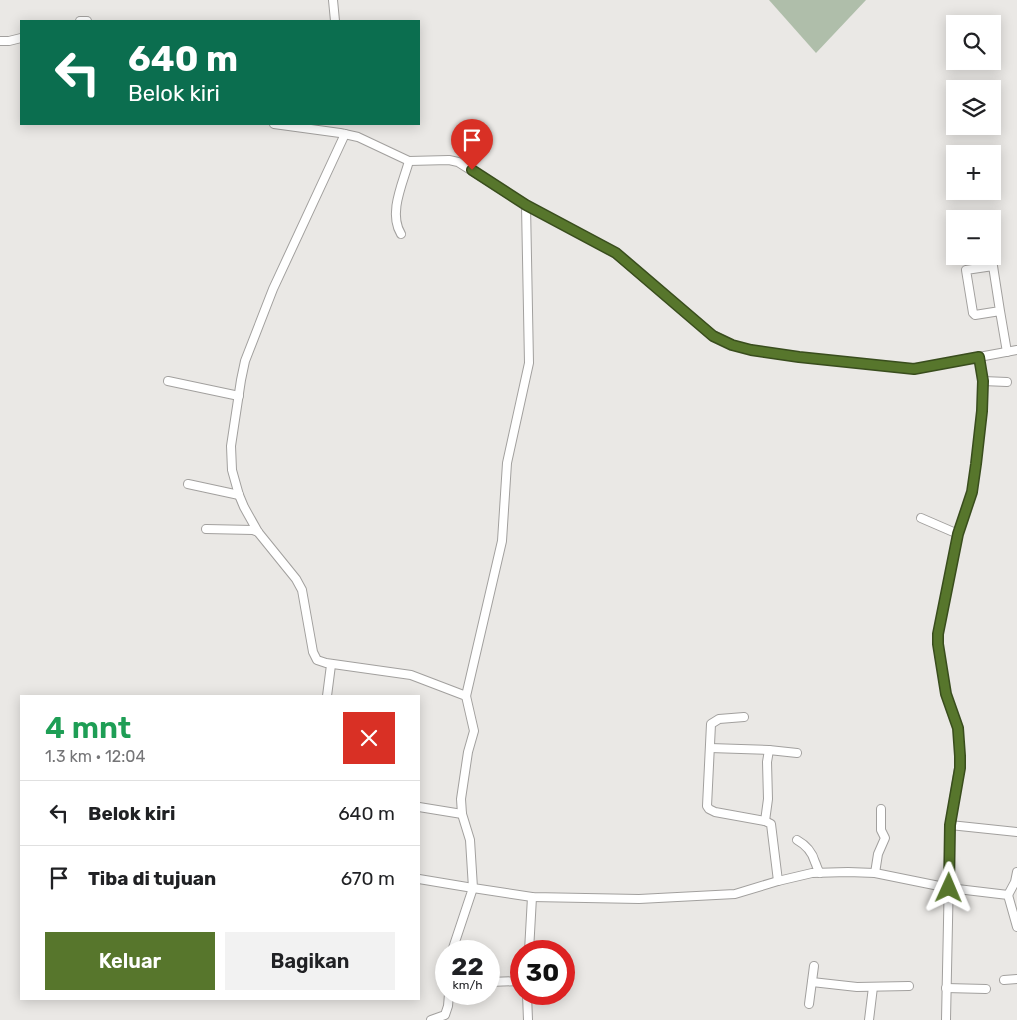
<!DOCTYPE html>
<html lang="id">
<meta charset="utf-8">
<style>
body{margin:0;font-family:Rubik,sans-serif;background:#f2f2f2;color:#202124;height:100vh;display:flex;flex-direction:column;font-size:19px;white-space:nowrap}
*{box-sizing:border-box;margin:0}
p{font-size:16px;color:#757577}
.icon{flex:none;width:28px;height:28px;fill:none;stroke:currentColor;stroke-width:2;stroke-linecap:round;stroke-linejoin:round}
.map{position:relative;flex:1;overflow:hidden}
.sheet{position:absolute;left:20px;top:695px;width:400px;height:305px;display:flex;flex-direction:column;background:#fff;border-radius:0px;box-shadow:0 2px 12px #0003}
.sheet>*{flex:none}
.hud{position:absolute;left:20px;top:20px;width:400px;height:105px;border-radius:0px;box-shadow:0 2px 12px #0003;background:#0b6e4f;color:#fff;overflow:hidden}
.controls{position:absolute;left:946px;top:15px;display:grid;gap:10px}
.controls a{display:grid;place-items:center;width:55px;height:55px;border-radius:0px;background:#fff;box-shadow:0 2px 12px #0003;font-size:25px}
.speed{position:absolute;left:435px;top:940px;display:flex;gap:10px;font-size:25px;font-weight:700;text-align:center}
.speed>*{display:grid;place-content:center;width:65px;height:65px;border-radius:50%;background:#fff;box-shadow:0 2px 12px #0003;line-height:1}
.speed small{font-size:12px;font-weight:400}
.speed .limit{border:8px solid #d22;background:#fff;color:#111}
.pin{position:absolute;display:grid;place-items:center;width:42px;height:42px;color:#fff;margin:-51px -21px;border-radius:50% 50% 50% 0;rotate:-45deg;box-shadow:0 0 5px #0007}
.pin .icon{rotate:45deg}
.me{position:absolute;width:55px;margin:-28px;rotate:1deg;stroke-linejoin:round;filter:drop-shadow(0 0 4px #0008)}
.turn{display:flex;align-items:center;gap:18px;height:105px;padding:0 25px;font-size:22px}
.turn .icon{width:65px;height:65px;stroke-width:2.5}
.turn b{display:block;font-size:35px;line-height:42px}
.round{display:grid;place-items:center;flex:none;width:52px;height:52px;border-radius:0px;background:#f2f2f2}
.overview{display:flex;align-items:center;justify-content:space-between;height:85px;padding:0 25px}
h1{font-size:30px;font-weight:600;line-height:38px;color:#1e9e55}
.action{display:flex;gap:10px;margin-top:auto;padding:10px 25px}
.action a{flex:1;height:58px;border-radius:0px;background:#57762c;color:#fff;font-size:20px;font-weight:600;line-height:58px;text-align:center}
.action a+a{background:#f2f2f2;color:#202124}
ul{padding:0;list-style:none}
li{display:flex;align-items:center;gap:15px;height:65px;padding:0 25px;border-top:1px solid #e0e0e0}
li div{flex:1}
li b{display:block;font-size:19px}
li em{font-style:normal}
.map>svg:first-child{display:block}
.green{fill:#afbeaa}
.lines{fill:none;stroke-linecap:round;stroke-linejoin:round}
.minor-casing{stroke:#a2a09e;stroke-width:10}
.minor{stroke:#fff;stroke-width:8}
.route-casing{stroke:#394d1d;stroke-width:12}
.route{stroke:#57762c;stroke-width:9}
</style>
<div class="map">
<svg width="1017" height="1020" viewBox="0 0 1017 1020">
<rect width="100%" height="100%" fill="#eae8e5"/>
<!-- green -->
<g class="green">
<path d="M769,0H866L816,53Z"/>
<path d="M971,256H991L992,261L972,265Z"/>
</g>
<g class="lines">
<!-- minor casing -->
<g class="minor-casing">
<g id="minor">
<path d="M333,0L335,21"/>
<path d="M80,21H87"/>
<path d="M0,41H9L21,38"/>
<path d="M274,124L340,133L358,137L409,161L449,160L458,162L526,205L611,250L713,335L732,345L751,350L799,357L915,369L979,357L983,381L982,411L976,464L972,492L958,534L938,634L939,653L946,694L958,728L960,762L950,825L946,1020"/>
<path d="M345,134L273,289L245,361L241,380L231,446L232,470L239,495L244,507L258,532L296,579L302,590L313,652L317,660L326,663L411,675L466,696L474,731L468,752L461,799L462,814L470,840L473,888L532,897L639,899L735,894L778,881L812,873L848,872L875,873L949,888L1008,895L1017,927"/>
<path d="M401,234C388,213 403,183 409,161"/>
<path d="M1000,311L993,266L966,270L973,313L975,315L1000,311L1007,352"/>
<path d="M979,357L1017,350"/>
<path d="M168,381L239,396"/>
<path d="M983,381L1007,382"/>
<path d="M188,484L239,495"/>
<path d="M921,518L958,534"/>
<path d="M206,529L253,530L258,532"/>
<path d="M327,696L331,665"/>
<path d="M466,696L502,541L507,463L529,363L526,205"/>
<path d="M744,717L719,719L711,724L707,806L709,809L715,812L765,821L771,824L778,881"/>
<path d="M710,748L769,750L797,753"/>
<path d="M419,807L462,814"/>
<path d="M765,821L768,799L767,762L769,750"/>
<path d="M950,825L1017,832"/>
<path d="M797,840C806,845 812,851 815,862C817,866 817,869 820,873"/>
<path d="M875,873L878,854L885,838L881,830V809"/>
<path d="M419,879L473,888L452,951"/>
<path d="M1008,895L1015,882L1017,872"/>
<path d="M529,951L532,897"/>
<path d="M446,968V977"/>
<path d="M1004,980L1017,979"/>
<path d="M489,982L521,981"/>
<path d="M812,982L857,987L909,986"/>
<path d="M946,988L986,989"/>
<path d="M527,994L528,1020"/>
<path d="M809,1004L814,966"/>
<path d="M431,1020L445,1015L448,1006L449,994"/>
<path d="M869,1020L873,987"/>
</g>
</g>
<!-- minor -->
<use href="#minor" class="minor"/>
</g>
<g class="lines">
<!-- route casing -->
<g class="route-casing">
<path id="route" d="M472,170L526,205L616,253L713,336L732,345L751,350L799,357L914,369L979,357L983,381L982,411L976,464L972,492L958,534L938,634V644L946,694L958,728L960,756V768L950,825L949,888"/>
</g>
<!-- route -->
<use href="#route" class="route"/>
</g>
</svg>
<div class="controls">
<a><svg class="icon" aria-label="search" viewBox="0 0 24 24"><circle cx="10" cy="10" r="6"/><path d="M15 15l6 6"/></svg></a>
<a><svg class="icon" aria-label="layers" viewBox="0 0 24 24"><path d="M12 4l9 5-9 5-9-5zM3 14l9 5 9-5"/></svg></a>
<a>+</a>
<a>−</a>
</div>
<div class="speed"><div>22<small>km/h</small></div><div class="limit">30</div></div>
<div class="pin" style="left:472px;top:170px;background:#d93025"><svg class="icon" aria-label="arrive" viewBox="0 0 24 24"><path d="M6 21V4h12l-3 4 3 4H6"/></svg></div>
<svg class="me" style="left:949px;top:888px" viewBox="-20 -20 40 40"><path d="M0-17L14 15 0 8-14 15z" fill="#57762c" stroke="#fff" stroke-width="4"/></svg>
<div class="hud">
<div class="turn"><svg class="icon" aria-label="left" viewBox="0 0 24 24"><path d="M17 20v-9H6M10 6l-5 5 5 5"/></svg><div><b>640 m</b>Belok kiri</div></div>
</div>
<section class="sheet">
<div class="overview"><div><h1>4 mnt</h1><p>1.3 km · 12:04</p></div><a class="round" style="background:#d93025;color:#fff"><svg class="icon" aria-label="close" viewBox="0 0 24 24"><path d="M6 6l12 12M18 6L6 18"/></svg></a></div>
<ul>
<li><svg class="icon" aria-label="left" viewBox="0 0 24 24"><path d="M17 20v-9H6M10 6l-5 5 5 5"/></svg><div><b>Belok kiri</b></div><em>640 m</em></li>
<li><svg class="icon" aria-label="arrive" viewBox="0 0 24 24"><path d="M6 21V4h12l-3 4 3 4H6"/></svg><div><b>Tiba di tujuan</b></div><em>670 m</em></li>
</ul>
<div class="action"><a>Keluar</a><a>Bagikan</a></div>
</section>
</div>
